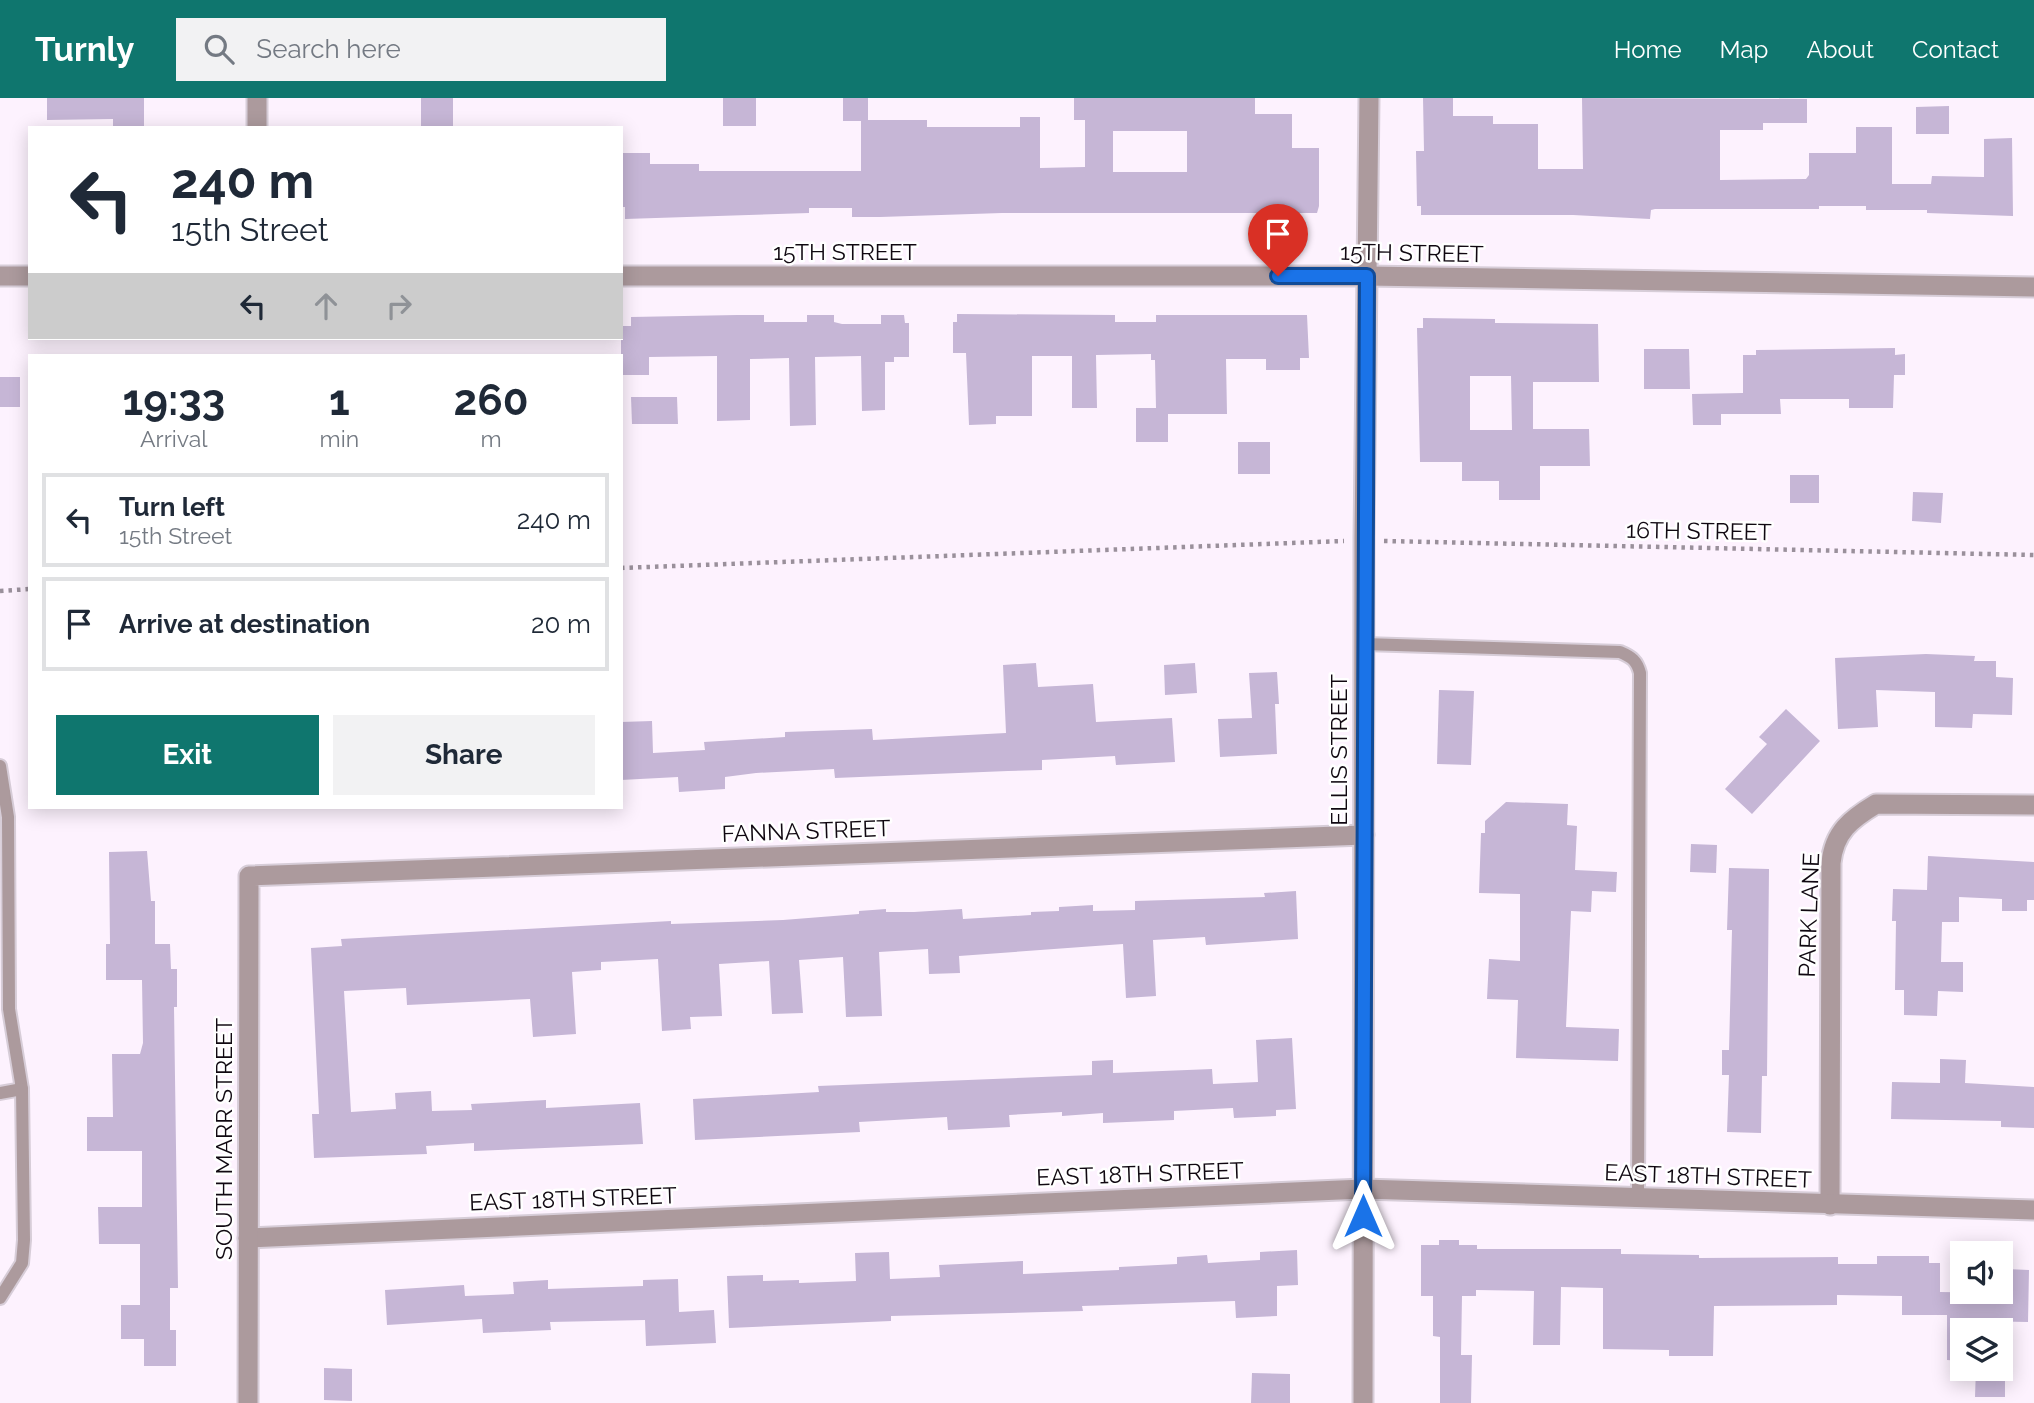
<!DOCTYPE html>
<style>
body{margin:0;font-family:Raleway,sans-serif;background:#f2f2f3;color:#1f2937;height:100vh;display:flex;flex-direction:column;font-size:26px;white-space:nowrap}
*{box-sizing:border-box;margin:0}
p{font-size:23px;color:#747a83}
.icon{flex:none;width:38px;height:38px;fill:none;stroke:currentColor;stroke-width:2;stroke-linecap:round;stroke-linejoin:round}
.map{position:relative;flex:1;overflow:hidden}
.drawer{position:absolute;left:28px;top:256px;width:595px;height:455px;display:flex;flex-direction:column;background:#fff;border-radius:0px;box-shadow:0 4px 18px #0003}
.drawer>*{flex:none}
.top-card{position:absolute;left:28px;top:28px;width:595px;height:214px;border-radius:0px;box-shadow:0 4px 18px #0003;background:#fff;color:#1f2937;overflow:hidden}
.buttons{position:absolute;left:1950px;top:1143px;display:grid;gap:14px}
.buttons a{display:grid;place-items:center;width:63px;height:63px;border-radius:0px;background:#fff;box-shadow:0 4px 18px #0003;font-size:35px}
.pin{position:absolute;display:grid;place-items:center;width:60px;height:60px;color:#fff;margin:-72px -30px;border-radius:50% 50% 50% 0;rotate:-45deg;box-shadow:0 0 7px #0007}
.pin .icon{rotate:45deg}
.me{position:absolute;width:77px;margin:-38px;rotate:0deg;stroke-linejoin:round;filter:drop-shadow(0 0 5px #0008)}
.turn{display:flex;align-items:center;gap:24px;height:147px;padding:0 28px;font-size:32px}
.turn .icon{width:91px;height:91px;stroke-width:2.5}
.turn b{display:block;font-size:49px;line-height:60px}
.lanes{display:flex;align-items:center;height:66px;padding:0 28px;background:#0003;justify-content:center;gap:35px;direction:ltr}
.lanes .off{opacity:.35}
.eta{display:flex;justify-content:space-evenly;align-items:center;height:119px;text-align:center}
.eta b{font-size:42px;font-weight:700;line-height:49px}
.primary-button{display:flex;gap:14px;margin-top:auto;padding:14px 28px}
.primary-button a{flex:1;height:80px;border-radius:0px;background:#0f766e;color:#fff;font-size:28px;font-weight:700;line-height:80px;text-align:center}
.primary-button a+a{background:#f2f2f3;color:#1f2937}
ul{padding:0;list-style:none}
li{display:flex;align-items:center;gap:21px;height:94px;margin:0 14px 10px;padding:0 14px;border:4px solid #e0e1e3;border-radius:0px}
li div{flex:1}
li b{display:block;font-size:26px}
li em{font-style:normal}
header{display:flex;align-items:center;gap:42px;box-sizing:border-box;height:98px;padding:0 35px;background:#0f766e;color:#fff}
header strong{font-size:33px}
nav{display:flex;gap:38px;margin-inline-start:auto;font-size:24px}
.search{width:490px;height:63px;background:#f2f2f3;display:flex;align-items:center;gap:18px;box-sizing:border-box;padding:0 24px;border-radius:0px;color:#747a83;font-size:26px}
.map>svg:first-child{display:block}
.building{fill:#c6b6d6;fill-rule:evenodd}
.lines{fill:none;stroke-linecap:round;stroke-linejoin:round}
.service-casing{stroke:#d7cdd8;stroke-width:16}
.minor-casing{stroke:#d7cdd8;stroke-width:23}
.path{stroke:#9a909b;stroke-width:4.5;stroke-dasharray:3.5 5;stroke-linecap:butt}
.service{stroke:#ac9a9d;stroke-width:12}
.minor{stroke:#ac9a9d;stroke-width:19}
.route-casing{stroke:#114b97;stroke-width:18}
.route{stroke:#1a73e8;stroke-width:12}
.labels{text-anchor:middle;stroke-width:5;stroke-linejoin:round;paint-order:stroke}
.street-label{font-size:23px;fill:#100811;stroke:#fff}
</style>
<header>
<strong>Turnly</strong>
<div class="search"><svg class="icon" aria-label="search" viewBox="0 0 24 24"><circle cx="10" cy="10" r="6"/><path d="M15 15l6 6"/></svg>Search here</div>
<nav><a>Home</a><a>Map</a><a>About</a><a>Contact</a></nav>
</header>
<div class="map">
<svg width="2034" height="1305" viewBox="0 0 2034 1305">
<rect width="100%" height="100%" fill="#fdf2fe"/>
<!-- building -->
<g class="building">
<path d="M47,0H144V28H113V21L47,22Z"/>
<rect x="421" y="0" width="32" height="30"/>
<rect x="723" y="0" width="33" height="28"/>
<path d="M843,0H868V22H927V29H1020V19H1040V70L1085,69V22H1074V0H1255V16H1292V50H1319V108L1317,115H1002L880,119H852V110H809V115L625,121V109H621V55H650V66H699V73H861V23H843ZM1113,33H1187V74H1113Z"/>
<path d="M1423,0H1453V18H1493V26H1538V71H1583L1582,0L1807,1V25H1763V32H1720V82L1806,81L1809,77V55H1856V29H1892V86H1931L1932,78L1984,79V41L2012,40L2013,118L1927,115V112H1866V108H1819V111H1655L1651,112L1650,121L1573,117H1421V108H1417L1416,53H1424Z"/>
<path d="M1949,8V36H1916V9Z"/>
<path d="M957,216L1115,217V224H1156V217H1307L1309,260H1300V272H1266V261H1226L1227,316H1168V344H1136V310H1156L1155,262H1151V256L1096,257L1097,310H1072V258H1032V318H996V326L969,327L966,255H953V224H957Z"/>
<path d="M737,217H764V224H807V217H834V224L842,226H881V217H904L905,225H909V259H894V264H885V312L862,313L861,258L815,259L816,327L790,328L789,260L750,261V322L717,323V258L649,259V277H621V228H631V219Z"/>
<path d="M1423,220L1495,221V225L1598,226L1599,284H1533V331H1589L1590,368H1540V402H1499V383H1462V364H1420L1417,230H1423ZM1470,278H1511L1512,332H1470Z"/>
<path d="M1895,250V257L1905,256V277H1894L1893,310H1849V301H1780L1781,316H1721V327H1693L1692,296L1743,295V257H1756V252Z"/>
<path d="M1644,251H1689L1690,291H1644Z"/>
<rect x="0" y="279" width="20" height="30"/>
<path d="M631,299H677L678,326H632Z"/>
<rect x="1238" y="344" width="32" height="32"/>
<rect x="1790" y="377" width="29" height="28"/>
<path d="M1913,394L1943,395L1941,425L1912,423Z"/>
<path d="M1926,556L1975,558L1974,563H1996V579L2013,580L2012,617L1973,616L1972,630L1935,629V594L1876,592L1878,629L1838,631L1835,560Z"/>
<path d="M1036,565L1038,589L1093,586L1096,624L1172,620L1175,664L1116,667L1115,658L1042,662V672L1008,673L835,680L834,671L756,675L725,679V691L679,694L678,679L621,682V624L652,623L653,655L705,652L704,644L785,639V634L872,631L873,642L1006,635L1003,567Z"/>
<path d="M1195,565L1197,595L1165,597L1164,567Z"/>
<path d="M1277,574L1279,606H1275L1277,656L1220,659L1218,621L1252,620L1249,575Z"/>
<path d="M1439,592L1474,593L1471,667L1437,666Z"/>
<path d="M1786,611L1820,643L1752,716L1725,691L1767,646L1759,639Z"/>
<path d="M1506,704L1568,706L1567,727L1577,728L1575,772L1617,774L1616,794L1592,793L1591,814L1571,813L1566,929L1619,931L1618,963L1516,960L1518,902L1487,901L1489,861L1520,863V796L1479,795L1481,735H1485V723Z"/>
<path d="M1691,746L1717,747L1716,775L1690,774Z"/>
<path d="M147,753L151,803H155V846H170L171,871H177V909H174L178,1190H170V1232H176V1268H144V1241H121V1207H140V1146H99L98,1109H142V1053H87V1019H113L112,956H140L143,945L142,882H106V846H110L109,754Z"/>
<path d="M1928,758L2034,764V802H2027V813H2002V801L1959,799V824H1942L1941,864H1963V894L1938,893L1937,918L1904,917V892H1895L1896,823H1892L1893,791L1927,792Z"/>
<path d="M1729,770L1769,771L1767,978H1762L1761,1035L1727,1034L1729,977H1722V952H1729L1732,832H1727Z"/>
<path d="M1296,793L1298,841L1206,847L1205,839L1153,842L1156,898L1126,900L1123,846L959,858L960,875L929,876L928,851L879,854L882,918L846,919L843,859L799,862L803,915L772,916L769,863L719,866L722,918L690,919L691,931L662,933L658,861L601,864V872L572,874L576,936L533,939L530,901L407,907L406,890L344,893L351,1014L396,1011L395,995L431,993L432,1013L472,1012L471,1006L546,1002V1010L640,1005L643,1046L474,1053V1045L426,1048L427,1056L314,1060L312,1016H319L311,850L342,848L341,841L671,823V826L783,822L859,816V813L886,811V814H914L962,811L963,821L1031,817V814L1059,813V809L1093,807V813L1135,812V803L1265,799L1264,795Z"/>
<path d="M1292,940L1296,1011L1276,1012V1018L1234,1020L1233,1010L1174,1013V1022L1103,1025V1015L1062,1018V1014L1009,1017L1010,1029L948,1032L947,1019L859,1024L860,1034L695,1042L693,1001L819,994L818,988L1092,977V963L1113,962V975L1212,971L1213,986L1258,984L1256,942Z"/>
<path d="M1940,961L1966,962L1965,985L2034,989V1030L2001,1029V1023L1891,1021L1892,984L1940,985Z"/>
<path d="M1439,1142H1459V1147H1477V1151H1621V1156L1699,1157V1160L1838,1159V1166H1877V1158H1929V1165H1940V1194L2006,1195V1171L2029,1172L2028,1224L1974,1223V1232H1962V1263L1947,1262V1217H1902V1198L1837,1197V1207L1714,1208L1713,1258H1669V1252L1603,1251V1190L1561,1189L1560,1247H1533L1534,1193L1476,1192V1198H1462L1461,1257H1472L1471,1305H1440V1239L1433,1238V1198H1421V1147H1439Z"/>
<path d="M1297,1152L1298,1187L1277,1188V1218L1236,1220L1235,1203L1082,1208L1083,1213L891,1218V1223L729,1230L727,1178L763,1177V1183L799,1182V1185L856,1183L855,1155L889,1154L890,1181L940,1179L939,1167L1023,1163V1176L1119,1172V1169L1177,1166V1159L1207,1157L1208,1165L1260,1162V1154Z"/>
<path d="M678,1181L679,1214L714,1212L716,1245L646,1248L645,1222L550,1224L551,1232L483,1235L482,1221L387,1227L385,1192L464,1187L465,1198L514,1196L513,1184L548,1182V1191L643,1188V1182Z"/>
<path d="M2000,1266H2005V1299H1975L1976,1270H2000Z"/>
<path d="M324,1270L352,1271V1303L324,1302Z"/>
<path d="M1252,1275L1290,1276V1305H1251Z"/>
</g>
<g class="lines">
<!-- service casing -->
<g class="service-casing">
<g id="service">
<path d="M1364,546L1620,554C1632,559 1637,563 1640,575L1638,1100"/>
<path d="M0,668L8,719L9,911L22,991L24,1142L22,1165L0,1200"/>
<path d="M0,995L22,991"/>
</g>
</g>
<!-- minor casing -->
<g class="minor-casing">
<g id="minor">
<path d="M257,0V30"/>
<path d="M0,178H30"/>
<path d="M621,178H1367L2034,189"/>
<path d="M1830,1107L1831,765C1834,734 1851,721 1876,706L2034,707"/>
<path d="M248,1140L1363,1091L2034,1112"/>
<path d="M248,1305L249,778L1364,737"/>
<path d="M1363,1305L1364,441L1369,0"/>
</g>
</g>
<!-- path -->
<g class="path">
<path d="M1384,443L2034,457"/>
<path d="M621,470L1344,443"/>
<path d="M0,493L30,491"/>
</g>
<!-- service -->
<use href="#service" class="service"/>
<!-- minor -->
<use href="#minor" class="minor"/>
</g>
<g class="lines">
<!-- route casing -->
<g class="route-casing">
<path id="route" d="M1278,178H1367L1363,1118"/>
</g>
<!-- route -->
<use href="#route" class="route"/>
</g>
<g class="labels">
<!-- street labels -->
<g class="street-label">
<text x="845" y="162">15TH STREET</text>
<text transform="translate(1412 155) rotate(1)" y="8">15TH STREET</text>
<text transform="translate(1699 433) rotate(1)" y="8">16TH STREET</text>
<text transform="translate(1339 652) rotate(-90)" y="8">ELLIS STREET</text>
<text transform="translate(806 733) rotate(-2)" y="8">FANNA STREET</text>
<text transform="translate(1809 817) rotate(-88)" y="8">PARK LANE</text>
<text transform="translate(224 1041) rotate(-90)" y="8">SOUTH MARR STREET</text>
<text transform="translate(1140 1076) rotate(-2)" y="8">EAST 18TH STREET</text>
<text transform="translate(1708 1078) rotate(2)" y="8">EAST 18TH STREET</text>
<text transform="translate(573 1101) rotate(-2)" y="8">EAST 18TH STREET</text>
</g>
</g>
</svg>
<div class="buttons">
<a><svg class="icon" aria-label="sound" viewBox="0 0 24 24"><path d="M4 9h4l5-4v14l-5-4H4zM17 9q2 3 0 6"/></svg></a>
<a><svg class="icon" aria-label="layers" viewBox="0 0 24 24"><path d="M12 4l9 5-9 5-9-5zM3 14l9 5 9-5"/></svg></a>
</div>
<div class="pin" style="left:1278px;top:178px;background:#d93025"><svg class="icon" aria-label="arrive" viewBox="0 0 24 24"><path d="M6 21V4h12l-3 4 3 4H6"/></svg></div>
<svg class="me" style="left:1363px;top:1118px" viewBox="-20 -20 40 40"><path d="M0-17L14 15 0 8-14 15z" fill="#1a73e8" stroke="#fff" stroke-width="4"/></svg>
<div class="top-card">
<div class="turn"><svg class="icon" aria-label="left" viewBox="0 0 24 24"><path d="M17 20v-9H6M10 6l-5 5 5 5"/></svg><div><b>240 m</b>15th Street</div></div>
<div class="lanes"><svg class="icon" aria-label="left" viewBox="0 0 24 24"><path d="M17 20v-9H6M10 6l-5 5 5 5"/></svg><svg class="icon off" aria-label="ahead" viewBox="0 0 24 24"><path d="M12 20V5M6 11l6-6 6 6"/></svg><svg class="icon off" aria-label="right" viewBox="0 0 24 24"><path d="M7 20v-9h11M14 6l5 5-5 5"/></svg></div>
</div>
<section class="drawer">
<div class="eta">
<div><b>19:33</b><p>Arrival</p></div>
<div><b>1</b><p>min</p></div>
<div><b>260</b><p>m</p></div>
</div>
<ul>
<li><svg class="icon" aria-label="left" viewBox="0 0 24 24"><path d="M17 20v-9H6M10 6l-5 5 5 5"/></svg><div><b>Turn left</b><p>15th Street</p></div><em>240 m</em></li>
<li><svg class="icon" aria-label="arrive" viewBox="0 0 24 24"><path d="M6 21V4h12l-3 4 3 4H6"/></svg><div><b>Arrive at destination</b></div><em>20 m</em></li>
</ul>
<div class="primary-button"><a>Exit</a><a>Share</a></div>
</section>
</div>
